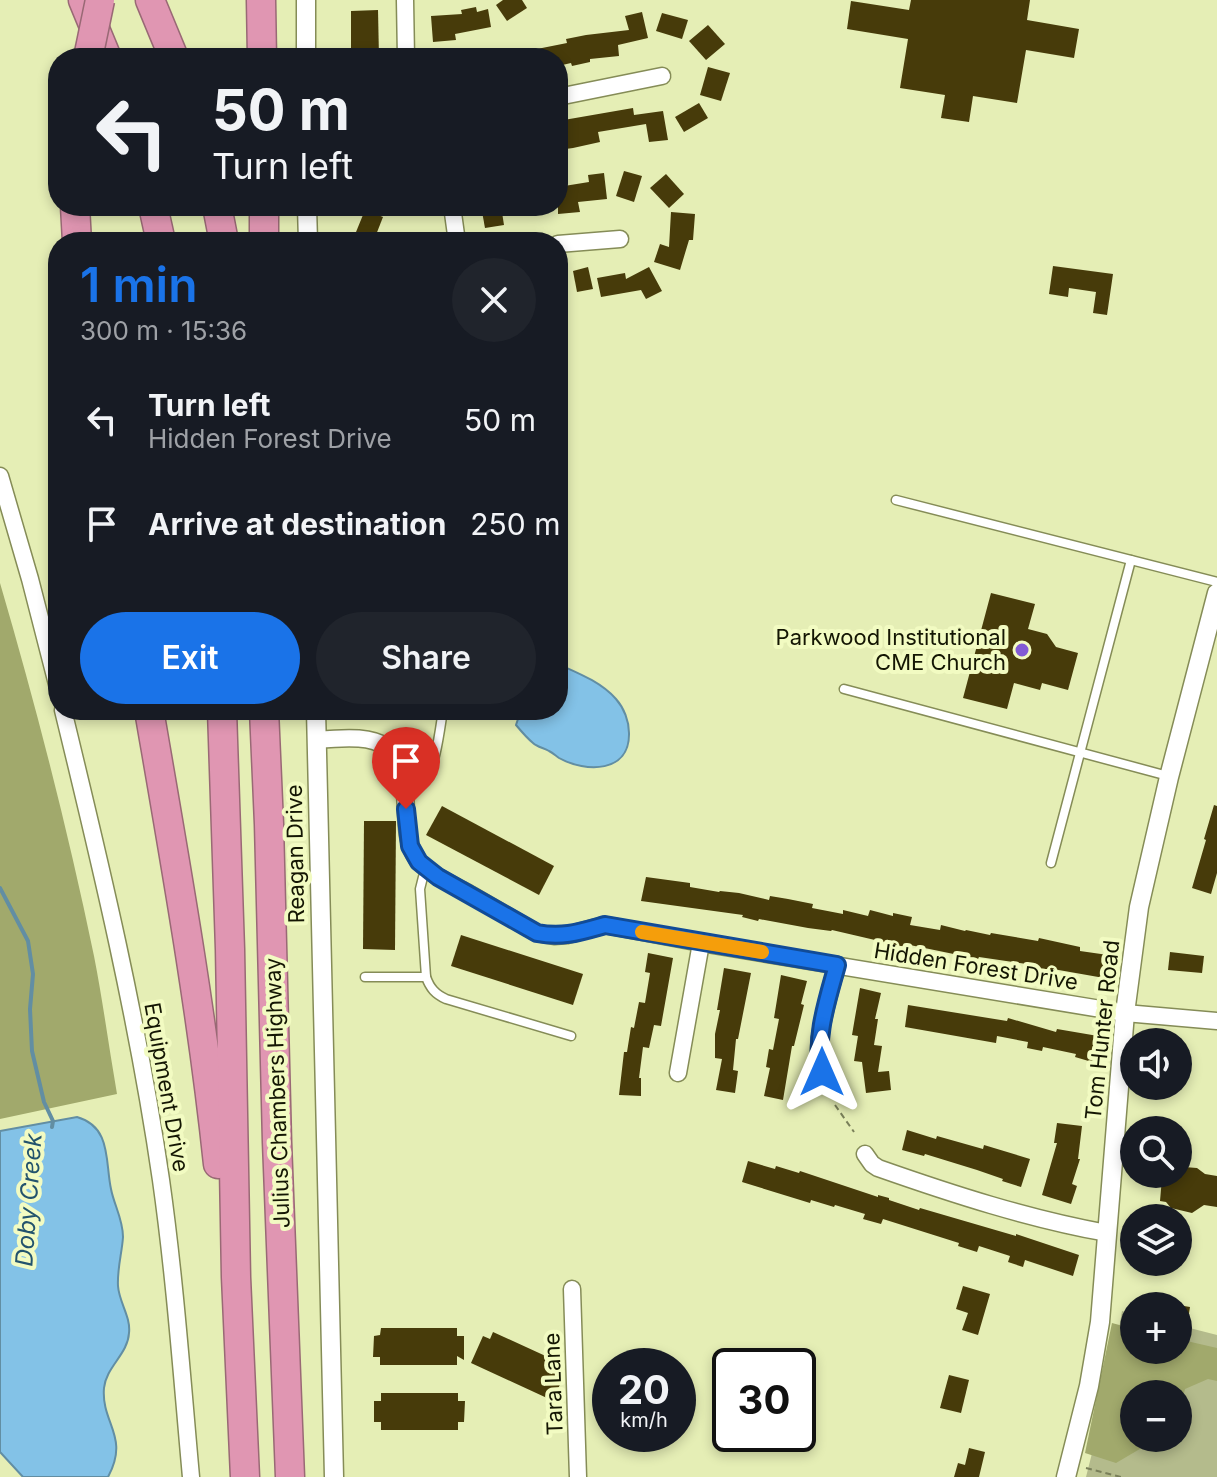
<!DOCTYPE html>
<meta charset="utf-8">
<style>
body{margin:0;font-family:Inter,sans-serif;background:#20242c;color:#f1f3f6;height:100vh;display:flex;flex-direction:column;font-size:30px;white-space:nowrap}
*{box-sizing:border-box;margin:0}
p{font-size:26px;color:#9ea1a6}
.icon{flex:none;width:44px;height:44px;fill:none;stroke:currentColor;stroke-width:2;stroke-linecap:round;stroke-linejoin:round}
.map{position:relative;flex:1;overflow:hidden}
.panel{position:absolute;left:48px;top:232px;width:520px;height:488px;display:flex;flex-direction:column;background:#171b24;border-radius:32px;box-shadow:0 4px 12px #0003}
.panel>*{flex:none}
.guide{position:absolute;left:48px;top:48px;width:520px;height:168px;border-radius:32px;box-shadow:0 4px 12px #0003;background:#171b24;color:#f1f3f6;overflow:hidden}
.fabs{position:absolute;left:1120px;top:1028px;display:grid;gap:16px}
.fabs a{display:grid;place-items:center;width:72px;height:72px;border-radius:50%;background:#171b24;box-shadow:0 4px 12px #0003;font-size:40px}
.speed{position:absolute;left:592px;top:1348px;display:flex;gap:16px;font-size:40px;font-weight:700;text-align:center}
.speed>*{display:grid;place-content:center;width:104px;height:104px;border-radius:50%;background:#171b24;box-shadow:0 4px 12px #0003;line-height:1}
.speed small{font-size:20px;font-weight:400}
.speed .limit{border:4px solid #111;border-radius:12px;background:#fff;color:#111}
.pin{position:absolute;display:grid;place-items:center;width:68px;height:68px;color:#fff;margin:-82px -34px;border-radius:50% 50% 50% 0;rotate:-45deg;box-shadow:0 0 8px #0007}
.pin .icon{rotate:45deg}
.me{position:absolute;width:88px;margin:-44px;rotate:0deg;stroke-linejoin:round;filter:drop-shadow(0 0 6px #0008)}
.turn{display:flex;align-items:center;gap:28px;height:168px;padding:0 32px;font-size:36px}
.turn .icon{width:104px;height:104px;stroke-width:2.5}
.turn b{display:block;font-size:56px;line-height:68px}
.round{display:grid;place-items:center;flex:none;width:84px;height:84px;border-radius:42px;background:#20242c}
.headline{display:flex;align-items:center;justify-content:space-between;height:136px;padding:0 32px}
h1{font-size:48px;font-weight:600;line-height:60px;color:#1a73e8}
.primary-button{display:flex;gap:16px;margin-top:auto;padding:16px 32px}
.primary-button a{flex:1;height:92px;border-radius:48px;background:#1a73e8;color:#fff;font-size:32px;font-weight:600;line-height:92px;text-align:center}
.primary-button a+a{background:#20242c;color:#f1f3f6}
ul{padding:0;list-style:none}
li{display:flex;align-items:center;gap:24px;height:104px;padding:0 32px}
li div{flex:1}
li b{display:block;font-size:30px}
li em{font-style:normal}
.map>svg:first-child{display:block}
.green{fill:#b4bb8c;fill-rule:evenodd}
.forest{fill:#a1a96c}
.water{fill:#83c2e7;stroke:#628ea3;stroke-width:2}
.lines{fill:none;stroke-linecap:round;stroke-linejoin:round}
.stream{stroke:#628ea3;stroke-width:4}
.building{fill:#473b0a}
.service-casing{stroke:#858c57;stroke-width:11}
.minor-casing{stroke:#858c57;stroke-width:19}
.tertiary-casing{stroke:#858c57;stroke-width:21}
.motorway-casing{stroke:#996975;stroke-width:31}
.path{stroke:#797f59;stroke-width:2;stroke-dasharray:6 4;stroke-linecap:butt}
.service{stroke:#fff;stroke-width:8}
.minor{stroke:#fff;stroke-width:16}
.tertiary{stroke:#fff;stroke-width:18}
.motorway{stroke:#e096b2;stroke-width:28}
.motorway-bridge-casing{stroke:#996975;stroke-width:31;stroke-linecap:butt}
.motorway-bridge{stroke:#e096b2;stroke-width:28}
.route-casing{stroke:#114b97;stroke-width:20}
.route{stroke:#1a73e8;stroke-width:14}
.slow{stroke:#f59e0b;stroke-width:14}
.poi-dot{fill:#825bd5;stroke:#f2fbc2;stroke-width:3}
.labels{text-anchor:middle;stroke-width:8;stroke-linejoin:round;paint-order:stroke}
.poi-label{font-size:22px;fill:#141603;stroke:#f2fbc2;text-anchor:end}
.street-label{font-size:22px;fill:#141603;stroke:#f2fbc2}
.water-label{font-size:24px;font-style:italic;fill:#22536d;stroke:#f2fbc2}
</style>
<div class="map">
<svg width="1217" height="1477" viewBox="0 0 1217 1477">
<rect width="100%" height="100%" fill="#e5eeb5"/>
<!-- green -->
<path class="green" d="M1122,1311L1134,1314V1350H1178V1325L1217,1335V1477H1086L1111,1378ZM1134,1394H1178V1438H1134Z"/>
<!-- forest -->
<g class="forest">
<path d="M0,583C36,706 68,830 94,956C103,1002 109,1048 117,1094L0,1119Z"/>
<path d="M1112,1323L1134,1329V1350H1178V1339L1217,1348V1381L1208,1379L1185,1389L1178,1417V1394H1134V1438H1172V1440L1150,1443L1116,1463L1085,1453Z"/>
</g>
<!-- water -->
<g class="water">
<path d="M558,664C578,673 601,682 616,699C624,708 629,721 629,733C630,773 586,773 559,758C556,756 553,753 549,751C544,748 537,747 533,743C527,738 521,731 516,725L521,710H558Z"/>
<path d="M77,1117C112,1127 105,1162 111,1189C114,1205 123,1219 123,1237C122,1253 117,1269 118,1286C119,1302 131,1317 129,1333C128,1354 106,1367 104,1388C101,1424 130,1436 108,1477H23L0,1452V1131Z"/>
</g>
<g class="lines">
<!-- stream -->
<path class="stream" d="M0,888L28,941L33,974L30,1009L32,1051L44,1102L53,1121L52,1127"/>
</g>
<!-- building -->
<g class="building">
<path d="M503,0H522L527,8L507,21L496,5Z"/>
<path d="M911,0H1030L1027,20L1079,29L1074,58L1026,50L1017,103L973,96L969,122L941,118L945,95L900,88L908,39L847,29L851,1L909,10Z"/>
<path d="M476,7L477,12L488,9L491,27L455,34L456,40L433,42L431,16L462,14L461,10Z"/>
<path d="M378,10L379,58H351V11Z"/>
<path d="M642,12L648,38L618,45L619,56L590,59V62L572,66L571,63L558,66V58H517V53L567,43L566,39L586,35L629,30L625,16Z"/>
<path d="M662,13L688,20L682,39L656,31Z"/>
<path d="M708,25L725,44L706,60L689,41Z"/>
<path d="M708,67L730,73L721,101L700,95Z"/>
<path d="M699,103L708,118L684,132L675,117Z"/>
<path d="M633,108L634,115L663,111L668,140L649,142L646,124L598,132L600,142L573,148L558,150V121Z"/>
<path d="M624,171L642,176L634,202L616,196Z"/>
<path d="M604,173L607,199L578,202L580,212L558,214V187L589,182L588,175Z"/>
<path d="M666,174L684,194L669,208L650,188Z"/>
<path d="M481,206H501L504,225L485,228Z"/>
<path d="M365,210L383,217L374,240L356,232Z"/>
<path d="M671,212L695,214L693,240H689L680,270L654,262L660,244L669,247Z"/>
<path d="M1053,266L1113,274L1107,315L1093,313L1096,292L1069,288L1068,297L1049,294Z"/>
<path d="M588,267L593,289L577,292L573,271Z"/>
<path d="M649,267L662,291L646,299L641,290L601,297L597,278L625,273L626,279Z"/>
<path d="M991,593L1035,604L1028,629L1047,634L1056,647L1078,653L1068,690L1042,683L1040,690L1014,683L1007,709L963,698Z"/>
<path d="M1214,805L1217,806V873L1211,894L1192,888L1206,840L1204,839Z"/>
<path d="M442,806L554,866L539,895L426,835Z"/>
<path d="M364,821H396L395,950L363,949Z"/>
<path d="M646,877L690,883V887L719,892L720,891L739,893L769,900L770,896L788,899L813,904L812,908L843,914V910L868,916L870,910L893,916V913L912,917L910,925L940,930L941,925L965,931L966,930L990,935L991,933L1038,941L1039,938L1080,947V951L1108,955L1104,978L1053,969L1052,971L1033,968L1034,965L979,957L978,959L905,944V947L832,930L831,931L808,928L759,919L758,921L742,917L743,915L641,901Z"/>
<path d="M461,935L583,974L573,1005L451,966Z"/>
<path d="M1170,952L1204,956L1202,973L1168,970Z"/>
<path d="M648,953L673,958L661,1026L654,1025L649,1048L643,1047L639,1078H641V1096L619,1095L624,1052H627L631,1027L634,1028L639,1002L645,1003L650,973L645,972Z"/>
<path d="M724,968L751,973L738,1039H736L733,1070L738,1071L735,1093L716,1090L722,1059L715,1058V1034L720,1010H717Z"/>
<path d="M781,975L807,981L801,1004L804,1005L794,1046H792L783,1100L764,1096L770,1068L766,1067L769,1049L773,1050L779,1019L774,1018Z"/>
<path d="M860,988L881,993L875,1019H878L874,1045L882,1046L878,1072L889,1071L891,1090L866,1093L862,1062L854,1061L858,1036L852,1035Z"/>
<path d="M908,1005L1007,1021L1008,1018L1056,1032L1057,1029L1098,1036L1092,1062L1075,1057L1076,1054L1043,1047L1042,1051L1027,1048L1028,1042L997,1036L996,1043L905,1027Z"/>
<path d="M1057,1123L1082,1126L1078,1159H1080L1072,1184L1077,1186L1071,1204L1042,1195L1057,1143H1054Z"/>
<path d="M907,1130L936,1139L937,1136L983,1149L984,1145L1030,1159L1021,1187L1002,1181L1003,1179L977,1170L925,1154L924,1156L902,1150Z"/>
<path d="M748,1161L775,1169L776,1166L799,1173L800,1171L878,1197V1195L889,1198V1200L919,1210L920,1208L1016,1236V1234L1079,1255L1073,1276L1025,1260L1023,1267L1008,1262L1010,1256L979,1246L977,1252L958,1246L959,1243L883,1219L881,1224L863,1219L865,1214L835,1205L834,1207L811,1200L810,1203L742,1182Z"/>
<path d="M1184,1167L1197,1168L1205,1174L1217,1176V1207L1204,1205L1192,1213L1171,1208L1166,1202L1160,1201L1162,1178L1169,1179L1173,1174H1178V1170Z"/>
<path d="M963,1286L990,1294L978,1335L962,1330L968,1313L956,1309Z"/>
<path d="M1178,1305L1190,1307L1184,1343H1178Z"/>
<path d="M381,1328H457V1336H464V1360L457,1356V1365H380V1357H373L374,1336L380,1335Z"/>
<path d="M493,1332L563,1364L559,1371L564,1373V1376L556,1393L550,1390L547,1398L471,1363L483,1336L490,1339Z"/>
<path d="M949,1375L969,1380L961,1413L940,1408Z"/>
<path d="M381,1393H458V1401H465L464,1422H458V1430H381V1422H374V1401H381Z"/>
<path d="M969,1448L985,1452L979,1477H954L958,1463L965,1465Z"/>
</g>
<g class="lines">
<!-- service casing -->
<g class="service-casing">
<g id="service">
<path d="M896,500L1217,582"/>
<path d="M844,689L1168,776"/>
<path d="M405,788C412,786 419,785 424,780C436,768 440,728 443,710"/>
<path d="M1051,863L1131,560"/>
<path d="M429,870L423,877L420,889L426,977C430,988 435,994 446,999L571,1036"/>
<path d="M365,977H426"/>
</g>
</g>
<!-- minor casing -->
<g class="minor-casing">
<g id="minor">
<path d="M405,0L406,58"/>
<path d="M558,97L662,76"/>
<path d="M452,206L457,242"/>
<path d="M558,244L620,239"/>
<path d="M0,476L30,579L58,688"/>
<path d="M63,710C101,866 138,1021 161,1180C175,1279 182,1378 191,1477"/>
<path d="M317,740C384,734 404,740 406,812C407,829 407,844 417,859C428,874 451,884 468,893C491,906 514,920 537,933L554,936L567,935L605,925L701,943L1125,1013L1217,1021"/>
<path d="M678,1073L701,943"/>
<path d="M826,1083C823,1075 820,1067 819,1059C818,1030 829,994 837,965"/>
<path d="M865,1154L872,1164L878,1168C952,1194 1029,1219 1107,1233"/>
<path d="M572,1289L578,1477"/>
</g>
</g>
<!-- tertiary casing -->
<g class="tertiary-casing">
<g id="tertiary">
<path d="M306,0V58"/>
<path d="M307,206L308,242"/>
<path d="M316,710L334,1477"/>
<path d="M1066,1477L1089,1386L1100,1322L1125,1013L1139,907L1169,777L1217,593"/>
</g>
</g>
<!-- motorway casing -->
<g class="motorway-casing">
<g id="motorway">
<path d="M83,0L107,58"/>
<path d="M150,0L174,58"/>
<path d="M261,0L262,58"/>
<path d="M75,206L77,242"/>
<path d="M153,206L161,242"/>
<path d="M217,206L224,242"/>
<path d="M264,206V242"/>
<path d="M149,710C175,861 202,1012 218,1164"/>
<path d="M222,710L230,949L236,1277L245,1477"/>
<path d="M264,710L269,824L277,1142L290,1477"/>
</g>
</g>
<!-- path -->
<g class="path">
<path d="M835,1105L854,1132"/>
<path d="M1086,1468L1121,1477"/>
</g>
<!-- service -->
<use href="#service" class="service"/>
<!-- minor -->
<use href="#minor" class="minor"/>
<!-- tertiary -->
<use href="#tertiary" class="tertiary"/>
<!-- motorway -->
<use href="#motorway" class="motorway"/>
<!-- motorway-bridge casing -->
<g class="motorway-bridge-casing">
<path id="motorway-bridge" d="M88,58L100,0"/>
</g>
<!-- motorway-bridge -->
<use href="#motorway-bridge" class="motorway-bridge"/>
</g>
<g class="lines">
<!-- route casing -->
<g class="route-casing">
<path id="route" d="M406,809L410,846L419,862L438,877L537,933C563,938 580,932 605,925L837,965C828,998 814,1038 822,1072"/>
</g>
<!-- route -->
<use href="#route" class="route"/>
<!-- slow -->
<path class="slow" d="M642,932L762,952"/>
</g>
<!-- markers -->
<circle class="poi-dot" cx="1022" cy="650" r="8"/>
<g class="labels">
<!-- poi labels -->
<g class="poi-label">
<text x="1006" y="645">Parkwood Institutional<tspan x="1006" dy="25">CME Church</tspan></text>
</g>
<!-- street labels -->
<g class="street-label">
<text transform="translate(295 854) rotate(-91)" y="8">Reagan Drive</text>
<text transform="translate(976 966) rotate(9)" y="8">Hidden Forest Drive</text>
<text transform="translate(1102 1030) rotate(-84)" y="8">Tom Hunter Road</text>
<text transform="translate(167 1087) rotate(80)" y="8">Equipment Drive</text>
<text transform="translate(277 1093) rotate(-92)" y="8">Julius Chambers Highway</text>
<text transform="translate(553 1384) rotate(-92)" y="8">Tara Lane</text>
</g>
<!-- water labels -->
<g class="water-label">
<text transform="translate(29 1200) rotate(-86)" y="8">Doby Creek</text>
</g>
</g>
</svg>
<div class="fabs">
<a><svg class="icon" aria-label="sound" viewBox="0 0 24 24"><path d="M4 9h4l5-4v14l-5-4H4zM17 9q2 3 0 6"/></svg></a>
<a><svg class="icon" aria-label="search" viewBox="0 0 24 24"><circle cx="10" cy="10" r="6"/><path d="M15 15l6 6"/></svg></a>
<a><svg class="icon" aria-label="layers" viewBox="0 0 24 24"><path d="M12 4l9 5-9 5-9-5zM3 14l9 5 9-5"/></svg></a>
<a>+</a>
<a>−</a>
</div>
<div class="speed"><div>20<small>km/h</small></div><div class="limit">30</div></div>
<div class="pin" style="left:406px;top:809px;background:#d93025"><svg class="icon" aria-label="arrive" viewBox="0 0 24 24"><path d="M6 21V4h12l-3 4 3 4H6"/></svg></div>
<svg class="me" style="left:822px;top:1072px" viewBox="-20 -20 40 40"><path d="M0-17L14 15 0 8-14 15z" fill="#1a73e8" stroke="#fff" stroke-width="4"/></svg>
<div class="guide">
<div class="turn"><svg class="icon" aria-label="left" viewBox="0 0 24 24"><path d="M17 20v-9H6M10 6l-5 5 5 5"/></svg><div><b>50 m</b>Turn left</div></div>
</div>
<section class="panel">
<div class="headline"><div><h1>1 min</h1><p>300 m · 15:36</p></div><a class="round"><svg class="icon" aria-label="close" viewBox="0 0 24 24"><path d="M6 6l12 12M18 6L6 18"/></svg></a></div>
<ul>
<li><svg class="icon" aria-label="left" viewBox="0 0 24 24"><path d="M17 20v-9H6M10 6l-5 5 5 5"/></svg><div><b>Turn left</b><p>Hidden Forest Drive</p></div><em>50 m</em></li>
<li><svg class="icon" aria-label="arrive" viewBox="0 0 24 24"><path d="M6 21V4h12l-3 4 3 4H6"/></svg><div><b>Arrive at destination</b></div><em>250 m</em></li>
</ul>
<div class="primary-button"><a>Exit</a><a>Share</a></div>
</section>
</div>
